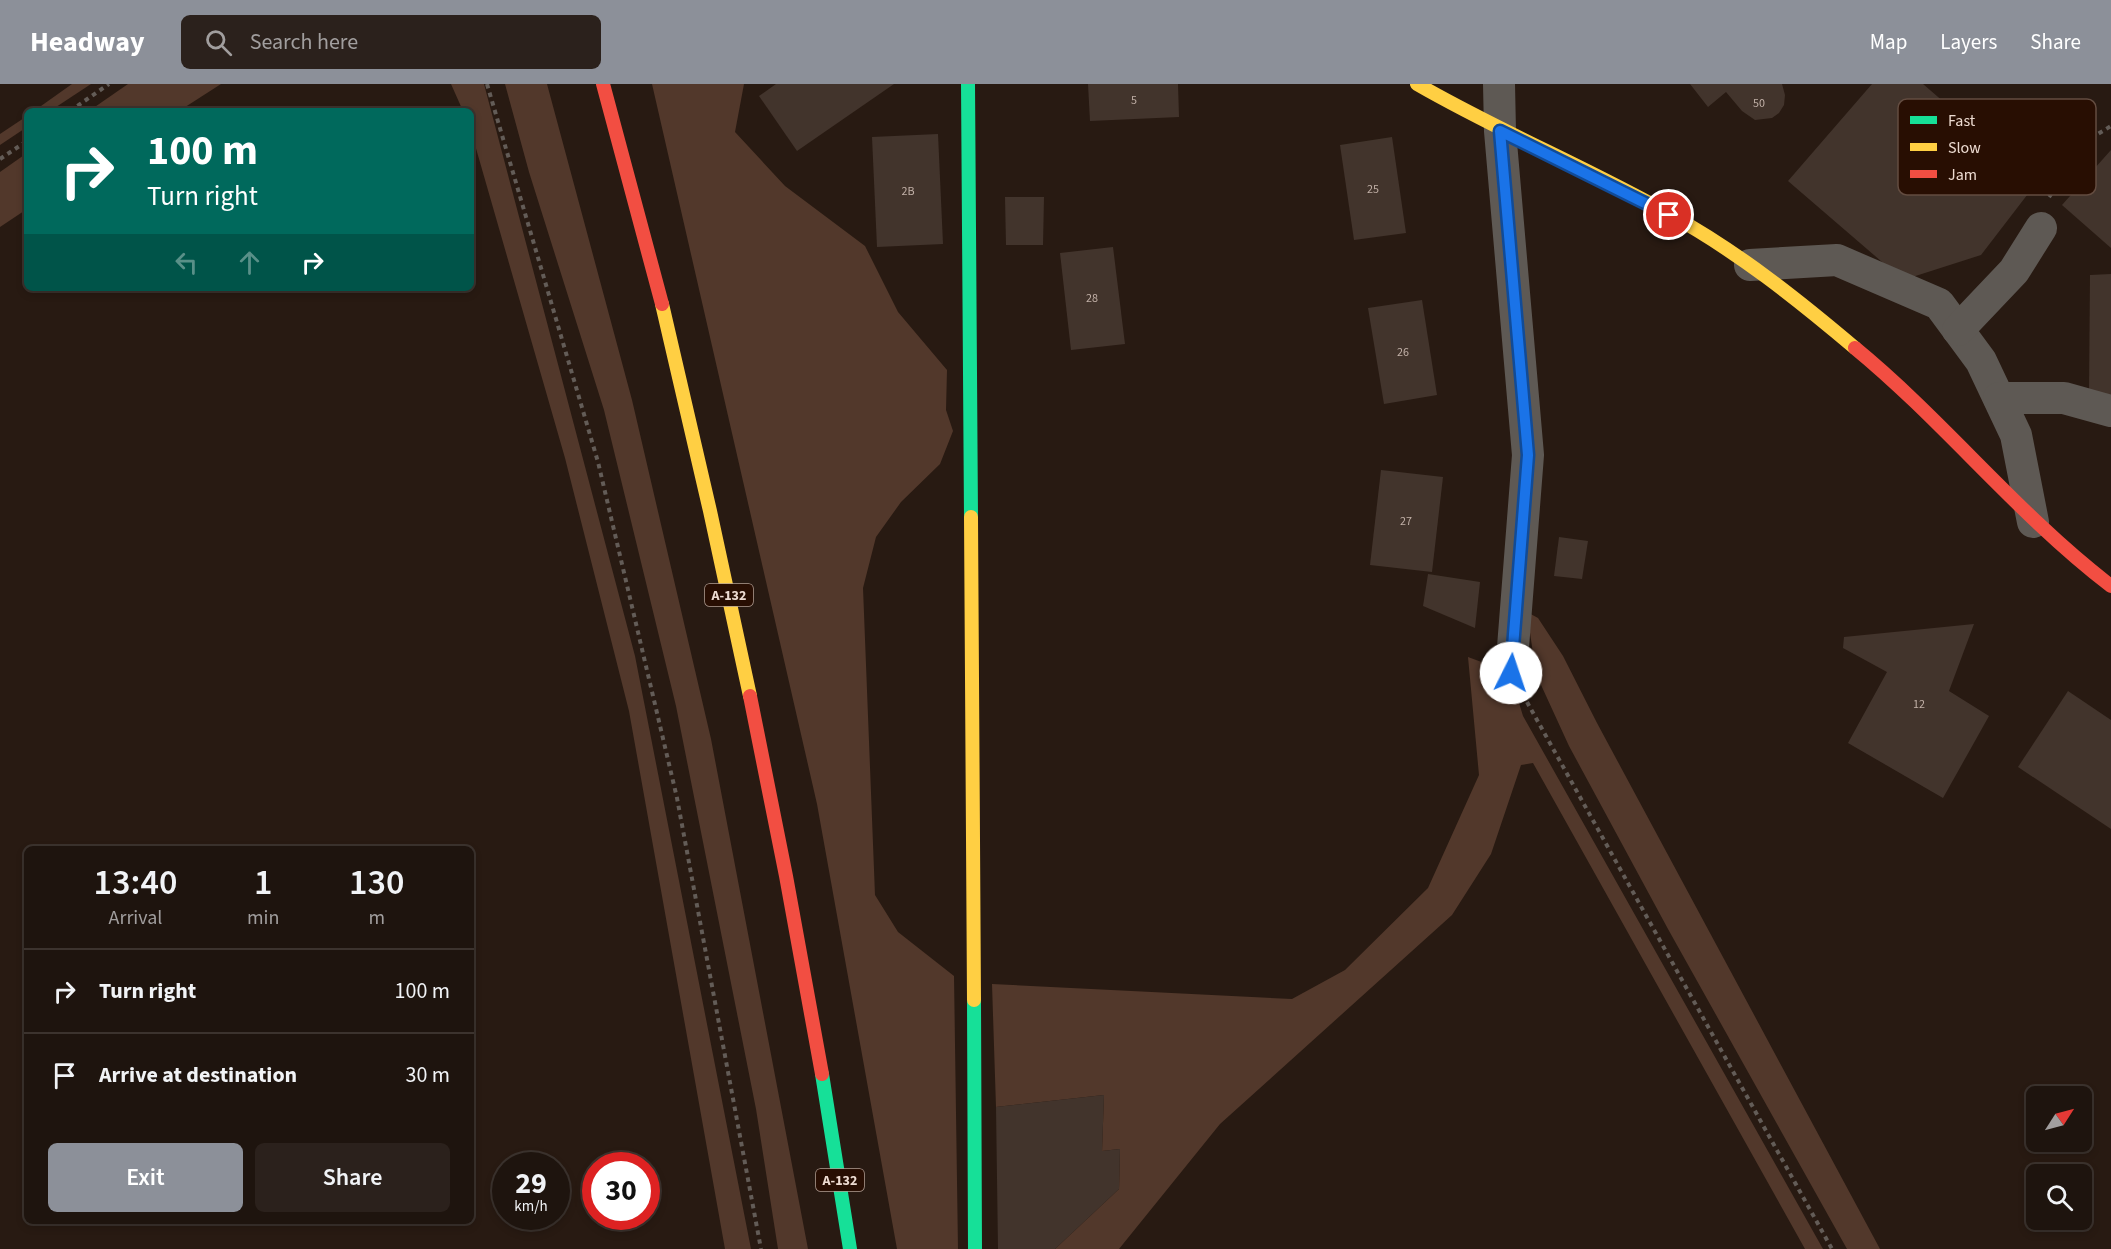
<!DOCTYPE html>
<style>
body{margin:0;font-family:"Source Sans 3",sans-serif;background:#2b211c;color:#f1f3f6;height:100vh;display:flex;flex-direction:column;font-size:22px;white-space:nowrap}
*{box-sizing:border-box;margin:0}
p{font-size:20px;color:#a19e9e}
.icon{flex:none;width:33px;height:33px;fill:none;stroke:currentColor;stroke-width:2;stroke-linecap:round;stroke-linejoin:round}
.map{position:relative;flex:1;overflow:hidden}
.side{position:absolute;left:24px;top:762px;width:450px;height:378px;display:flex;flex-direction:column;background:#1e140e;border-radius:9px;box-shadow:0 3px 9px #0003,0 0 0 2px #3c332e}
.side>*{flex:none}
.hud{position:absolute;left:24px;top:24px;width:450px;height:183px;border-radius:9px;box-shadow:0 3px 9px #0003,0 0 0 2px #3c332e;background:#00695c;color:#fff;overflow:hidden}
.needle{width:39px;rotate:54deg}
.tools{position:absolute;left:2026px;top:1002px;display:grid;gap:12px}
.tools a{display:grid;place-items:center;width:66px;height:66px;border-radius:9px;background:#1e140e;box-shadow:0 3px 9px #0003,0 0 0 2px #3c332e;font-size:30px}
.speed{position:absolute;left:492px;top:1068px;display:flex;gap:12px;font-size:30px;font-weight:700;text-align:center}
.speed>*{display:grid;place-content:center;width:78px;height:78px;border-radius:50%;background:#1e140e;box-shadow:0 3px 9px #0003,0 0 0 2px #3c332e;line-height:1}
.speed small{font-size:15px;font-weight:400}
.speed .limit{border:9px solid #d22;background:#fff;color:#111}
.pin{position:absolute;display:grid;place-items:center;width:51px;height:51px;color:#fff;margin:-26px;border:3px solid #fff;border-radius:50%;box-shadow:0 2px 6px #0007}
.me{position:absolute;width:66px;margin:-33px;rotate:4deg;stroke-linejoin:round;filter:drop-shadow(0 0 4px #0008)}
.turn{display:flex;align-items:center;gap:21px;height:126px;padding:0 24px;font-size:27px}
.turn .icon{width:78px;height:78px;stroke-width:2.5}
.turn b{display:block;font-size:42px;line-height:51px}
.lanes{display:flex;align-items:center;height:57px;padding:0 24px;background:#0003;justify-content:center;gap:30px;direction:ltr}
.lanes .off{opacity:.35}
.eta{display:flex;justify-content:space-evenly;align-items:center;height:102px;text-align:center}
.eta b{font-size:36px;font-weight:600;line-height:42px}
.button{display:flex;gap:12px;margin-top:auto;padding:12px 24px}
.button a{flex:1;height:69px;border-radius:9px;background:#8c9099;color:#fff;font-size:24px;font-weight:600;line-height:69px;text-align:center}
.button a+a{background:#2b211c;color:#f1f3f6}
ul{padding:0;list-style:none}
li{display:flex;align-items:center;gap:18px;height:84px;padding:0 24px;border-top:2px solid #3c332e}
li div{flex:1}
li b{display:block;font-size:22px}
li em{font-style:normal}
header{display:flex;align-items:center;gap:36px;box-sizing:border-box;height:84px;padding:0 30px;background:#8c9099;color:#fff}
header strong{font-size:28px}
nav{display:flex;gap:33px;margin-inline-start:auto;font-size:21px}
.search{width:420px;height:54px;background:#2b211c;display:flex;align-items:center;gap:15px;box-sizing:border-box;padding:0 21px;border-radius:9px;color:#a19e9e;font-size:22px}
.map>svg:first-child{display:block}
.green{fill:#52382b}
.building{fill:#42342c}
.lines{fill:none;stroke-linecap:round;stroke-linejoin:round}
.path{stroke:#635c57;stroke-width:4;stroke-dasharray:4.5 4.5;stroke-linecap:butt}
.street{stroke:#5e5954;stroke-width:32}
.fast{stroke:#16e098;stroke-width:14}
.slow{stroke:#ffcf43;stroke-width:14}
.jam{stroke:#f24e42;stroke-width:14}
.route-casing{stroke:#114b97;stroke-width:15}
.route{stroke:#1a73e8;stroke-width:10}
.labels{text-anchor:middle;stroke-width:5;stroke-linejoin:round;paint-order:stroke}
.number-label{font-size:12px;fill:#c2b1a8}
.shield{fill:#280e02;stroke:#b29e93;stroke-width:1.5}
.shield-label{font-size:14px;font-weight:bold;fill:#eddbd1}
.key{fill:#280e02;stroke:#634c40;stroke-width:1.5}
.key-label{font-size:16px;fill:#eddbd1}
</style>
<header>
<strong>Headway</strong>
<div class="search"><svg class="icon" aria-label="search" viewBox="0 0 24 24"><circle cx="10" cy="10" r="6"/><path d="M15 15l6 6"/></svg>Search here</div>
<nav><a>Map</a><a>Layers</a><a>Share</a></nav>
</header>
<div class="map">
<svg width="2111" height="1165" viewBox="0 0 2111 1165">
<rect width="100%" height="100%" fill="#281a12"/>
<!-- green -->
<g class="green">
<path d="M72,0H91L50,27H34Z"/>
<path d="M128,0H221L179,27H89Z"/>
<path d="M451,0H484L635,572L751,1165H725L629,627L565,374L471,47V27H463Z"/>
<path d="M505,0H547L632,316L711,655L808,1165H778L756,1025L676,622L604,326L529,88Z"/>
<path d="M652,0H744L735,48L785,102L865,162L898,228L947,286L946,326L953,347L940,380L901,418L876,453L863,504L875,811L898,848L954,892L958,1165H897L817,720Z"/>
<path d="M27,32V43L0,61V50Z"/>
<path d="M27,69V125L0,143V88Z"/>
<path d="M1527,528L1538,534L1563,572L1597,639L1880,1165H1847L1668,845L1569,662L1536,590Z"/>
<path d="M1468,573L1495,583L1505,573L1523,632L1823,1165H1805L1533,679L1521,681L1491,770L1452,831L1220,1040L1119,1165H1055L1119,1105L1120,1065L1102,1067L1104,1011L996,1023L992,900L1292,915L1345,886L1428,804L1479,691Z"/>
</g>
<!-- building -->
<g class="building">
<path d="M776,0H894L797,67L759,12Z"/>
<path d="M1088,0H1178L1179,33L1090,37Z"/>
<path d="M1690,0H1782L1785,11L1784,21L1779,29L1772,34L1755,36L1742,27L1726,8L1708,23Z"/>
<path d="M1872,0H1923L1967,38L1961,47L2034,102L1981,171L1903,196L1788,97Z"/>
<path d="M938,50L943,160L877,163L872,53Z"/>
<path d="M1392,53L1406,149L1354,156L1340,61Z"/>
<path d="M2111,66V164L2062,121Z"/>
<path d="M1005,113H1044L1043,161H1006Z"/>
<path d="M1113,163L1125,260L1071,266L1060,169Z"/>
<path d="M2111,190V313L2089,311L2090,191Z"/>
<path d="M1422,216L1437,311L1384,320L1368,224Z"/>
<path d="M1381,386L1443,393L1432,488L1370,481Z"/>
<path d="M1559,453L1588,457L1582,495L1554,492Z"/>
<path d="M1428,490L1480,498L1475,544L1423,522Z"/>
<path d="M1974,540L1949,607L1989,632L1943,714L1848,659L1887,588L1843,564L1844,553Z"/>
<path d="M2068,607L2111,636V745L2018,683Z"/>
<path d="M1104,1011L1102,1067L1120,1065L1119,1105L1055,1165H998L996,1023Z"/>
</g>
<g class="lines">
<!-- path -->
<g class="path">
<path d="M487,0L598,378L677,714L761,1165"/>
<path d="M70,27L109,0"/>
<path d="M0,75L27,57"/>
<path d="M2049,113L2093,53L2111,42"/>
<path d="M1527,618L1832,1165"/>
</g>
<!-- street -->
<g class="street">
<path d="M1499,0L1500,47L1528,371L1511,589"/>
<path d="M1750,181L1837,176L1939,220L1981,277L2016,351L2033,438"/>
<path d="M1958,246L2014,187L2041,144"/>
<path d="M1999,314H2064L2111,327"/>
</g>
<!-- fast -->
<g class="fast">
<path d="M968,0L971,433"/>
<path d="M974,916L975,1165"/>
<path d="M822,990L850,1165"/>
</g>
<!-- slow -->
<g class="slow">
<path d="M1417,0C1500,48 1588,84 1671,131C1738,168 1797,215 1855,264"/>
<path d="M662,220L710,427L750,612"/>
<path d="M971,433L974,916"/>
</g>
<!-- jam -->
<g class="jam">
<path d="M603,0L662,220"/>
<path d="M1855,264C1945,338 2018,431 2111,502"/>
<path d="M750,612L786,792L822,990"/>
</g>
</g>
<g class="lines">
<!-- route casing -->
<g class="route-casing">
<path id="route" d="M1511,589L1528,371L1500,47L1669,131"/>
</g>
<!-- route -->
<use href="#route" class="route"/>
</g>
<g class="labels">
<!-- number labels -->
<g class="number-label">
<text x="1134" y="20">5</text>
<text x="1759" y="23">50</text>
<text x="1373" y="109">25</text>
<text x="908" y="111">2B</text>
<text x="1092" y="218">28</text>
<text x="1403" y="272">26</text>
<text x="1406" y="441">27</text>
<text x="1919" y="624">12</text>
</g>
<!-- shield labels -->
<g class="shield">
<rect x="705" y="500" width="48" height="22" rx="4.5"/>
<rect x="816" y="1085" width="48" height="22" rx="4.5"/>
</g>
<g class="shield-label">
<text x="729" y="516">A-132</text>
<text x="840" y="1101">A-132</text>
</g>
</g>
<!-- legend -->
<rect x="1898" y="15" width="198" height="96" rx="9" class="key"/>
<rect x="1910" y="32" width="27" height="8" fill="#16e098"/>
<rect x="1910" y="59" width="27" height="8" fill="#ffcf43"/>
<rect x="1910" y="86" width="27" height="8" fill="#f24e42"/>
<g class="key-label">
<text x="1948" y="42">Fast</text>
<text x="1948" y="69">Slow</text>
<text x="1948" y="96">Jam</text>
</g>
</svg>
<div class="tools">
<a><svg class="needle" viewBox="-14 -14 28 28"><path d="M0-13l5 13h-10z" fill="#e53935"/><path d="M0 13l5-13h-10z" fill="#a19e9e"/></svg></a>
<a><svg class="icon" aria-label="search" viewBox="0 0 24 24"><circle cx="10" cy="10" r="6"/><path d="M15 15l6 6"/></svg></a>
</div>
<div class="speed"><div>29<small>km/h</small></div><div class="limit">30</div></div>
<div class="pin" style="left:1669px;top:131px;background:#d93025"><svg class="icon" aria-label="arrive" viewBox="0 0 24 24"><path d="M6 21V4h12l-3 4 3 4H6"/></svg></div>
<svg class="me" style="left:1511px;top:589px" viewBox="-20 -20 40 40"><circle r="19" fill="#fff"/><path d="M0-13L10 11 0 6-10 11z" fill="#1a73e8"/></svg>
<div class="hud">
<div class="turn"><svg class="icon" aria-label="right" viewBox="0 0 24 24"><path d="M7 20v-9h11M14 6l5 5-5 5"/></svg><div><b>100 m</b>Turn right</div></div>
<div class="lanes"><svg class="icon off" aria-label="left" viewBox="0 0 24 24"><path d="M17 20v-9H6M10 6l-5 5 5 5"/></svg><svg class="icon off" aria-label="ahead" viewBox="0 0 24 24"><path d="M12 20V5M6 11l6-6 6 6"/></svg><svg class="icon" aria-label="right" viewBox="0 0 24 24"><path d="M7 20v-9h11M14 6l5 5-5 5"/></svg></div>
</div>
<section class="side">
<div class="eta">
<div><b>13:40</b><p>Arrival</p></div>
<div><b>1</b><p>min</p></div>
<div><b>130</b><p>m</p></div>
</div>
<ul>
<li><svg class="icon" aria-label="right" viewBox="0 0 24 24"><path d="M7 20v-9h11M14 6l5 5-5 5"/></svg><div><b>Turn right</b></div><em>100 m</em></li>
<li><svg class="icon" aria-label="arrive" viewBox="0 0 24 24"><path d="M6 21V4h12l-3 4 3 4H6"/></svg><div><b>Arrive at destination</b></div><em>30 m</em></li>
</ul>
<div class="button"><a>Exit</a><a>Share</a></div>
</section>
</div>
